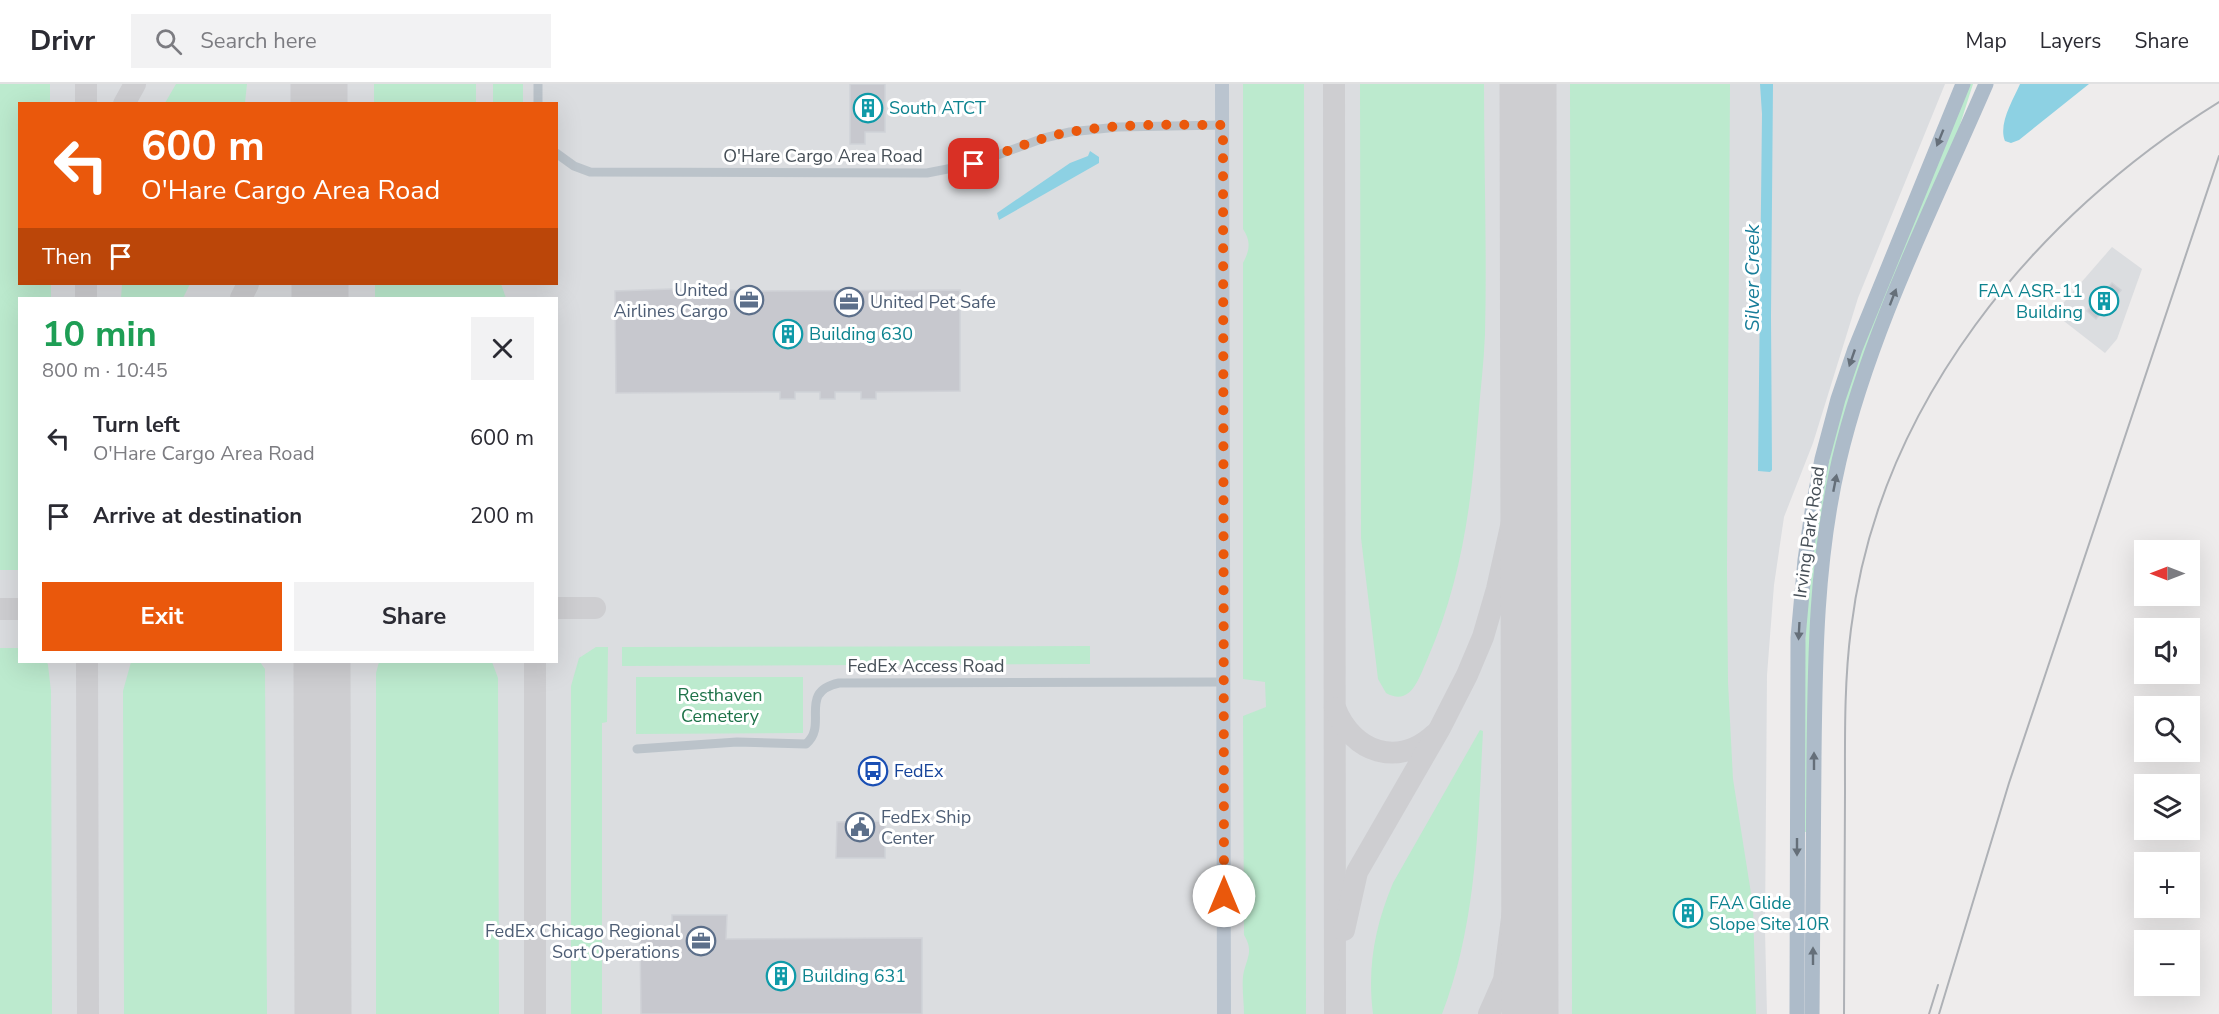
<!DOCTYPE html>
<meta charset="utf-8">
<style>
body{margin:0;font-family:"Nunito Sans",sans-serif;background:#f2f2f3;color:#2b2b33;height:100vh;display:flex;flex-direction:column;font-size:22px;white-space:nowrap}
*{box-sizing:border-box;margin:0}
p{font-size:20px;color:#7c7c81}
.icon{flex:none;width:33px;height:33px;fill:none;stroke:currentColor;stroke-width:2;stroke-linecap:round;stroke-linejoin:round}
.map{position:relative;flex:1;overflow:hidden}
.drawer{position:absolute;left:18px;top:213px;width:540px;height:366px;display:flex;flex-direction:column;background:#fff;border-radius:0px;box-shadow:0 6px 24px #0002}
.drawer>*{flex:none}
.banner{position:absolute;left:18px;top:18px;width:540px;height:183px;border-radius:0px;box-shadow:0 6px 24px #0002;background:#ea580c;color:#fff;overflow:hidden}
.needle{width:39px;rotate:270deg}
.fabs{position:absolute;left:2134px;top:456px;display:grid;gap:12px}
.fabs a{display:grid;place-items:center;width:66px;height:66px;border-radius:0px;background:#fff;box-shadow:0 6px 24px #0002;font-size:30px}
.pin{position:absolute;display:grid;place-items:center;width:51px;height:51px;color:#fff;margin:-26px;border-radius:12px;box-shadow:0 3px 9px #0006}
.me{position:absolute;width:66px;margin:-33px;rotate:0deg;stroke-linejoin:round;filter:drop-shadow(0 0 4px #0008)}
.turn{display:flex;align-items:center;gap:21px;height:126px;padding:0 24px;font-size:27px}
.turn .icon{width:78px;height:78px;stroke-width:2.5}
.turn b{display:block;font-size:42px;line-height:51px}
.then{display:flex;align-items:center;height:57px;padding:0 24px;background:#0003;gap:12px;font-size:22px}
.round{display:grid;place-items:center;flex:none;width:63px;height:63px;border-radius:0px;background:#f2f2f3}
.head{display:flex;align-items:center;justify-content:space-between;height:102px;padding:0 24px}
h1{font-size:36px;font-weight:700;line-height:45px;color:#1e9e55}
.primary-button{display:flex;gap:12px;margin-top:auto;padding:12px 24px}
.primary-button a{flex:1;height:69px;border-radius:0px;background:#ea580c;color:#fff;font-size:24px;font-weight:700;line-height:69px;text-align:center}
.primary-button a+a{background:#f2f2f3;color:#2b2b33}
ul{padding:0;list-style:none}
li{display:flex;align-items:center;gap:18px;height:78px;padding:0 24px}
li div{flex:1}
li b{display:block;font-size:22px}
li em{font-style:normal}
header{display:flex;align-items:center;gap:36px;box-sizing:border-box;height:84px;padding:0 30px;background:#fff;border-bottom:2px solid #e1e1e2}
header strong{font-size:28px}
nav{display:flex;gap:33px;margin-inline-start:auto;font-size:21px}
.search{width:420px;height:54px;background:#f2f2f3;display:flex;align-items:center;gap:15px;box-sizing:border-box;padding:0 21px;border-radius:0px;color:#7c7c81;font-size:22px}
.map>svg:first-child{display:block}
.airport{fill:#dbdde0;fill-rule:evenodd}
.green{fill:#bceace}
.water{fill:#8dd1e3}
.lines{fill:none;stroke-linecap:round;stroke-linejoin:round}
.taxiway{stroke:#ceced1;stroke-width:22}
.runway{stroke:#ceced1;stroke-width:57}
.building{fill:#c7c8ce;stroke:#d0d2d7;stroke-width:1.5}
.street{stroke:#bbc3ca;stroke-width:9}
.secondary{stroke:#bac4cf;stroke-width:14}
.primary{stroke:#adbbc9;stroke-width:15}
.rail{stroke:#aeb1b6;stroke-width:2}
.oneway{fill:#656f79}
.route{stroke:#ea580c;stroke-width:10;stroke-dasharray:0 18}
.labels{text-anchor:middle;stroke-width:6;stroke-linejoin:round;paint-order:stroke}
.culture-label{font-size:18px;fill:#0d838f;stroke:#fff;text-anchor:start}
.street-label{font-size:18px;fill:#464f57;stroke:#fff}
.service-label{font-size:18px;fill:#4e5e75;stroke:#fff;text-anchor:end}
.park-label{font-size:18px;fill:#1d7248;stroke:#fff}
.transit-label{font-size:18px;fill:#164399;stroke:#fff;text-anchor:start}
.water-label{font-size:20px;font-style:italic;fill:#177d99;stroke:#fff}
</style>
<header>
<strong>Drivr</strong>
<div class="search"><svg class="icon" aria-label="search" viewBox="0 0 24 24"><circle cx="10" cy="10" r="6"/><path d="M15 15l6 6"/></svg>Search here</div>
<nav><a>Map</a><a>Layers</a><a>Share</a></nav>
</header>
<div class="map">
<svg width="2219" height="930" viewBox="0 0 2219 930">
<rect width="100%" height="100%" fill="#eeecec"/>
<!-- airport -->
<g class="airport">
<path d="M0,0H1945L1858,214L1813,359L1784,433L1774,501L1767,591L1765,846L1767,930H0ZM20,20H556V200H20ZM20,214H556V578H20Z"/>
<path d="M2112,163L2142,185L2117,255L2105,269L2060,234L2059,224Z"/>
</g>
<!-- green -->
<g class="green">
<path d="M0,0H50V19L20,20V200H51V214H20L19,486H0Z"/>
<path d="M176,0H247L245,19H165Z"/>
<rect x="374" y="0" width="102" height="19"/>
<rect x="493" y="0" width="30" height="19"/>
<path d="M1243,0H1304L1306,930H1244C1244,917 1241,899 1244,887C1248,872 1253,866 1244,851L1243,632L1266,623L1265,598L1243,595V179C1250,166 1251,157 1243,145Z"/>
<path d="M1360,0H1484C1484,83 1487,167 1485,250C1484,279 1480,308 1478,337C1471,422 1462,496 1427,576C1419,594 1411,623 1386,609L1378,595L1361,454Z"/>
<path d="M1570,0H1730L1727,486L1728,598L1733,695L1753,822L1756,930H1572Z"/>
<path d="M1970,0H1973L1952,66L1833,380L1809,748H1803L1804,575L1808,511L1818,432L1833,358L1852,290Z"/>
<path d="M122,200H190L183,214H121Z"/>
<path d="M375,200H501L506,214H375Z"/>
<path d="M1090,562V580L622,582V563Z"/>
<path d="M596,563H608L607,638L602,639V930H571V602L579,574Z"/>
<path d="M0,564H19L20,578H47L48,581L51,607L52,930H0Z"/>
<path d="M131,578H260L265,585L267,930H124L123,607Z"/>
<path d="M379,578H492L498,594L499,930H376V589Z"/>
<path d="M636,593H803V649L636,650Z"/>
<path d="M1480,646L1483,647C1478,741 1477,840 1442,930H1373C1367,883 1375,842 1393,799Z"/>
</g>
<!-- water -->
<g class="water">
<path d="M1760,0H1773L1771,232L1772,386L1770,388L1758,387L1762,30Z"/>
<path d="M2020,0H2089L2019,56L2011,59L2005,57C1998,40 2013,16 2020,0Z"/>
<path d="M1090,67L1099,73V79L999,136L997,129L1070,79L1088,72Z"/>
</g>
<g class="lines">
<!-- taxiway -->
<g class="taxiway">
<path d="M86,0V20"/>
<path d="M1334,0L1335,930"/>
<path d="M124,20L135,0"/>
<path d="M302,20L305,0"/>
<path d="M86,200V214"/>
<path d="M241,214L248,200"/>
<path d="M556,524H595"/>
<path d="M0,525H20"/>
<path d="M87,578L88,930"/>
<path d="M320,578L322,582"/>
<path d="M535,578V930"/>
<path d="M1335,624C1353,669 1398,684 1435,650"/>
<path d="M1344,846L1357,788L1440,644L1467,591L1483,553L1497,505L1514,429L1529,235"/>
<path d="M1489,930L1504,896L1523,749L1529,642"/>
</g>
<!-- runway -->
<g class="runway">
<path d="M319,0V20"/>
<path d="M1528,0L1530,930"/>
<path d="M320,200V214"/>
<path d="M322,578L323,930"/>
</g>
</g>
<!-- building -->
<g class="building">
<path d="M850,0H885V48H865V60H850Z"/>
<path d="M2112,199L2121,206L2096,235L2087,227Z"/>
<path d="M699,204L742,207L960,206V307L876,308V315H861V308H835V315H820V308H795V315H780V308L616,309L615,207Z"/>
<path d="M885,737V774H836L837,738Z"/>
<path d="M672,831H727L726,855L922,854V930H641L640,855H672Z"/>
</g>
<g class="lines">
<!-- street -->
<g class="street">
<path d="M538,0V20"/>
<path d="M556,69L574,82L590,88L927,89L973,80L1044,54L1070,48L1118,43L1223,41"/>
<path d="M637,665L737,658L806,660C829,641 797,608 839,599L1225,598"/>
</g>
<!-- secondary -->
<path class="secondary" d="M1222,0L1224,930"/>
<!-- primary -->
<g class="primary">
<path d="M1797,930L1798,554L1805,476L1812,428L1822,375L1838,315L1855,265L1963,0"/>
<path d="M1812,930C1813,845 1813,760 1814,674C1815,574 1816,475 1839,377C1870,246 1933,123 1986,0"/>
</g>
<!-- rail -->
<g class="rail">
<path d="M1844,930C1844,856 1845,782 1845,708C1845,654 1844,599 1851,545C1878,322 2033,133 2219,18"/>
<path d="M1929,930L1938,901"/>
<path d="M1939,930L2009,699L2219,72"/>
</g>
</g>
<!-- one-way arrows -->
<defs><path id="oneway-solid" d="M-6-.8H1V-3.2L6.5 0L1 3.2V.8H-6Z" transform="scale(1.5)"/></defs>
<g class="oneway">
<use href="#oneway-solid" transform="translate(1940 54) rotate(112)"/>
<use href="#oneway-solid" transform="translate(1893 213) rotate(-69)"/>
<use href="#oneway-solid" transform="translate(1852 274) rotate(109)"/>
<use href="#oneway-solid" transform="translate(1835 399) rotate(-79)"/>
<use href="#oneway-solid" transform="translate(1799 547) rotate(93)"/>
<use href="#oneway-solid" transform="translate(1814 677) rotate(-90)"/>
<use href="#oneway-solid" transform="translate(1797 763) rotate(90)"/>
<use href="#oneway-solid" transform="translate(1813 872) rotate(-90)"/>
</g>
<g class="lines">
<!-- route -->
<path class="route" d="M974,80C1005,68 1037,54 1070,48C1120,39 1173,41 1223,41L1224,812"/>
</g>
<!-- icons -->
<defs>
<g id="building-ring" transform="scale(1.5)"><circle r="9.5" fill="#fff" stroke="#0f9aa8" stroke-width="1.5"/><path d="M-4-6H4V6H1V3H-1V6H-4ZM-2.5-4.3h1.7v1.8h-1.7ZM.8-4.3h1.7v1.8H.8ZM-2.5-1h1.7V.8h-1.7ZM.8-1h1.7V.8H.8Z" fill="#0f9aa8"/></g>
<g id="office-ring" transform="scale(1.5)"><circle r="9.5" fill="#fff" stroke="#5c6f8a" stroke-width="1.5"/><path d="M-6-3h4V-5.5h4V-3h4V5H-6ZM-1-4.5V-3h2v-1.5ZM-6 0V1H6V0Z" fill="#5c6f8a"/></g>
<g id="bus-ring" transform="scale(1.5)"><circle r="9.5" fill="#fff" stroke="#1a4fb4" stroke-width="1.5"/><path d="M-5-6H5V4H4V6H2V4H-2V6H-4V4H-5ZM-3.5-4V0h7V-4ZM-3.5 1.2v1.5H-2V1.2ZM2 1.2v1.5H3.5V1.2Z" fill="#1a4fb4"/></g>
<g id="civic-ring" transform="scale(1.5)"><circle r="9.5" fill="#fff" stroke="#5c6f8a" stroke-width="1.5"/><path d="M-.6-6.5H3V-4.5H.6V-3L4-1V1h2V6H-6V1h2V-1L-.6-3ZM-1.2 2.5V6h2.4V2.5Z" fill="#5c6f8a"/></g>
</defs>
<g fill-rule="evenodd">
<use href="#building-ring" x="868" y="24"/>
<use href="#office-ring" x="749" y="216"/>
<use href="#building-ring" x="2104" y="217"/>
<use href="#office-ring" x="849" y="218"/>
<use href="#building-ring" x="788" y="250"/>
<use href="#bus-ring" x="873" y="687"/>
<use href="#civic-ring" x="860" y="743"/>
<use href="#building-ring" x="1688" y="829"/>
<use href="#office-ring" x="701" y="857"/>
<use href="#building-ring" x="781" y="892"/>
</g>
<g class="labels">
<!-- culture labels -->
<g class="culture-label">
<text x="889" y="30">South ATCT</text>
<text x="2083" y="213" text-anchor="end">FAA ASR-11<tspan x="2083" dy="21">Building</tspan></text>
<text x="809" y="256">Building 630</text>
<text x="1709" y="825">FAA Glide<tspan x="1709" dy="21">Slope Site 10R</tspan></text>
<text x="802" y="898">Building 631</text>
</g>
<!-- street labels -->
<g class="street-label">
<text x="823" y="78">O'Hare Cargo Area Road</text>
<text transform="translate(1809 448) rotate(-82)" y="6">Irving Park Road</text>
<text x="926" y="588">FedEx Access Road</text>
</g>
<!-- service labels -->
<g class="service-label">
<text x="728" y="212">United<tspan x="728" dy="21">Airlines Cargo</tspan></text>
<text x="870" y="224" text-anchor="start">United Pet Safe</text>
<text x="881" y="739" text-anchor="start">FedEx Ship<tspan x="881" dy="21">Center</tspan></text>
<text x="680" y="853">FedEx Chicago Regional<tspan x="680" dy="21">Sort Operations</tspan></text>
</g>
<!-- park labels -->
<g class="park-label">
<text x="720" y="617">Resthaven<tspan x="720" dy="21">Cemetery</tspan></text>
</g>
<!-- transit labels -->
<g class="transit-label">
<text x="894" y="693">FedEx</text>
</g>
<!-- water labels -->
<g class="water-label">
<text transform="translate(1752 194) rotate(-90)" y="7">Silver Creek</text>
</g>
</g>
</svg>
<div class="fabs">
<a><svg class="needle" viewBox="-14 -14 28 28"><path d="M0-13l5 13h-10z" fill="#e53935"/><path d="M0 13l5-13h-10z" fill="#7c7c81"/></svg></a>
<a><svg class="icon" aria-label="sound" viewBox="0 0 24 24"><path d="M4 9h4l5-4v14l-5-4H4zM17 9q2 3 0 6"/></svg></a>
<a><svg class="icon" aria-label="search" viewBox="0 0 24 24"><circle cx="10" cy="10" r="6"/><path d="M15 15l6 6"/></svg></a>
<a><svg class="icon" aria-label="layers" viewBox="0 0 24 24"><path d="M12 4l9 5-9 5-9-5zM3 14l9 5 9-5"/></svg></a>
<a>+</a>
<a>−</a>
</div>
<div class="pin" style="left:974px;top:80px;background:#d93025"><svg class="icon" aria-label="arrive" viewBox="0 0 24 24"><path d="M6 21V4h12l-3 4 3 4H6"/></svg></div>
<svg class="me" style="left:1224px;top:812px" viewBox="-20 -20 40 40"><circle r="19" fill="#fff"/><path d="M0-13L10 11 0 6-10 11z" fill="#ea580c"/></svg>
<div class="banner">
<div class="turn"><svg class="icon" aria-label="left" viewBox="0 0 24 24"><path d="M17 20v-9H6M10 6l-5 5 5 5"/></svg><div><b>600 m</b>O'Hare Cargo Area Road</div></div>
<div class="then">Then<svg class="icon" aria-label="arrive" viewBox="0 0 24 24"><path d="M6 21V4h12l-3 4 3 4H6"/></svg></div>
</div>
<section class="drawer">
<div class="head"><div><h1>10 min</h1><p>800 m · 10:45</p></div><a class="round"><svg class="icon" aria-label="close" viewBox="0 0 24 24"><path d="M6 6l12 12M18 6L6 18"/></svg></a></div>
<ul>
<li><svg class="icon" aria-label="left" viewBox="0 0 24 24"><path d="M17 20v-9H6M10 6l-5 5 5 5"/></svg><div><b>Turn left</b><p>O'Hare Cargo Area Road</p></div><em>600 m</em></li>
<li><svg class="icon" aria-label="arrive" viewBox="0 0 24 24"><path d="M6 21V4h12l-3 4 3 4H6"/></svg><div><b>Arrive at destination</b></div><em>200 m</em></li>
</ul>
<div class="primary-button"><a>Exit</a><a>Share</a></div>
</section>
</div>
